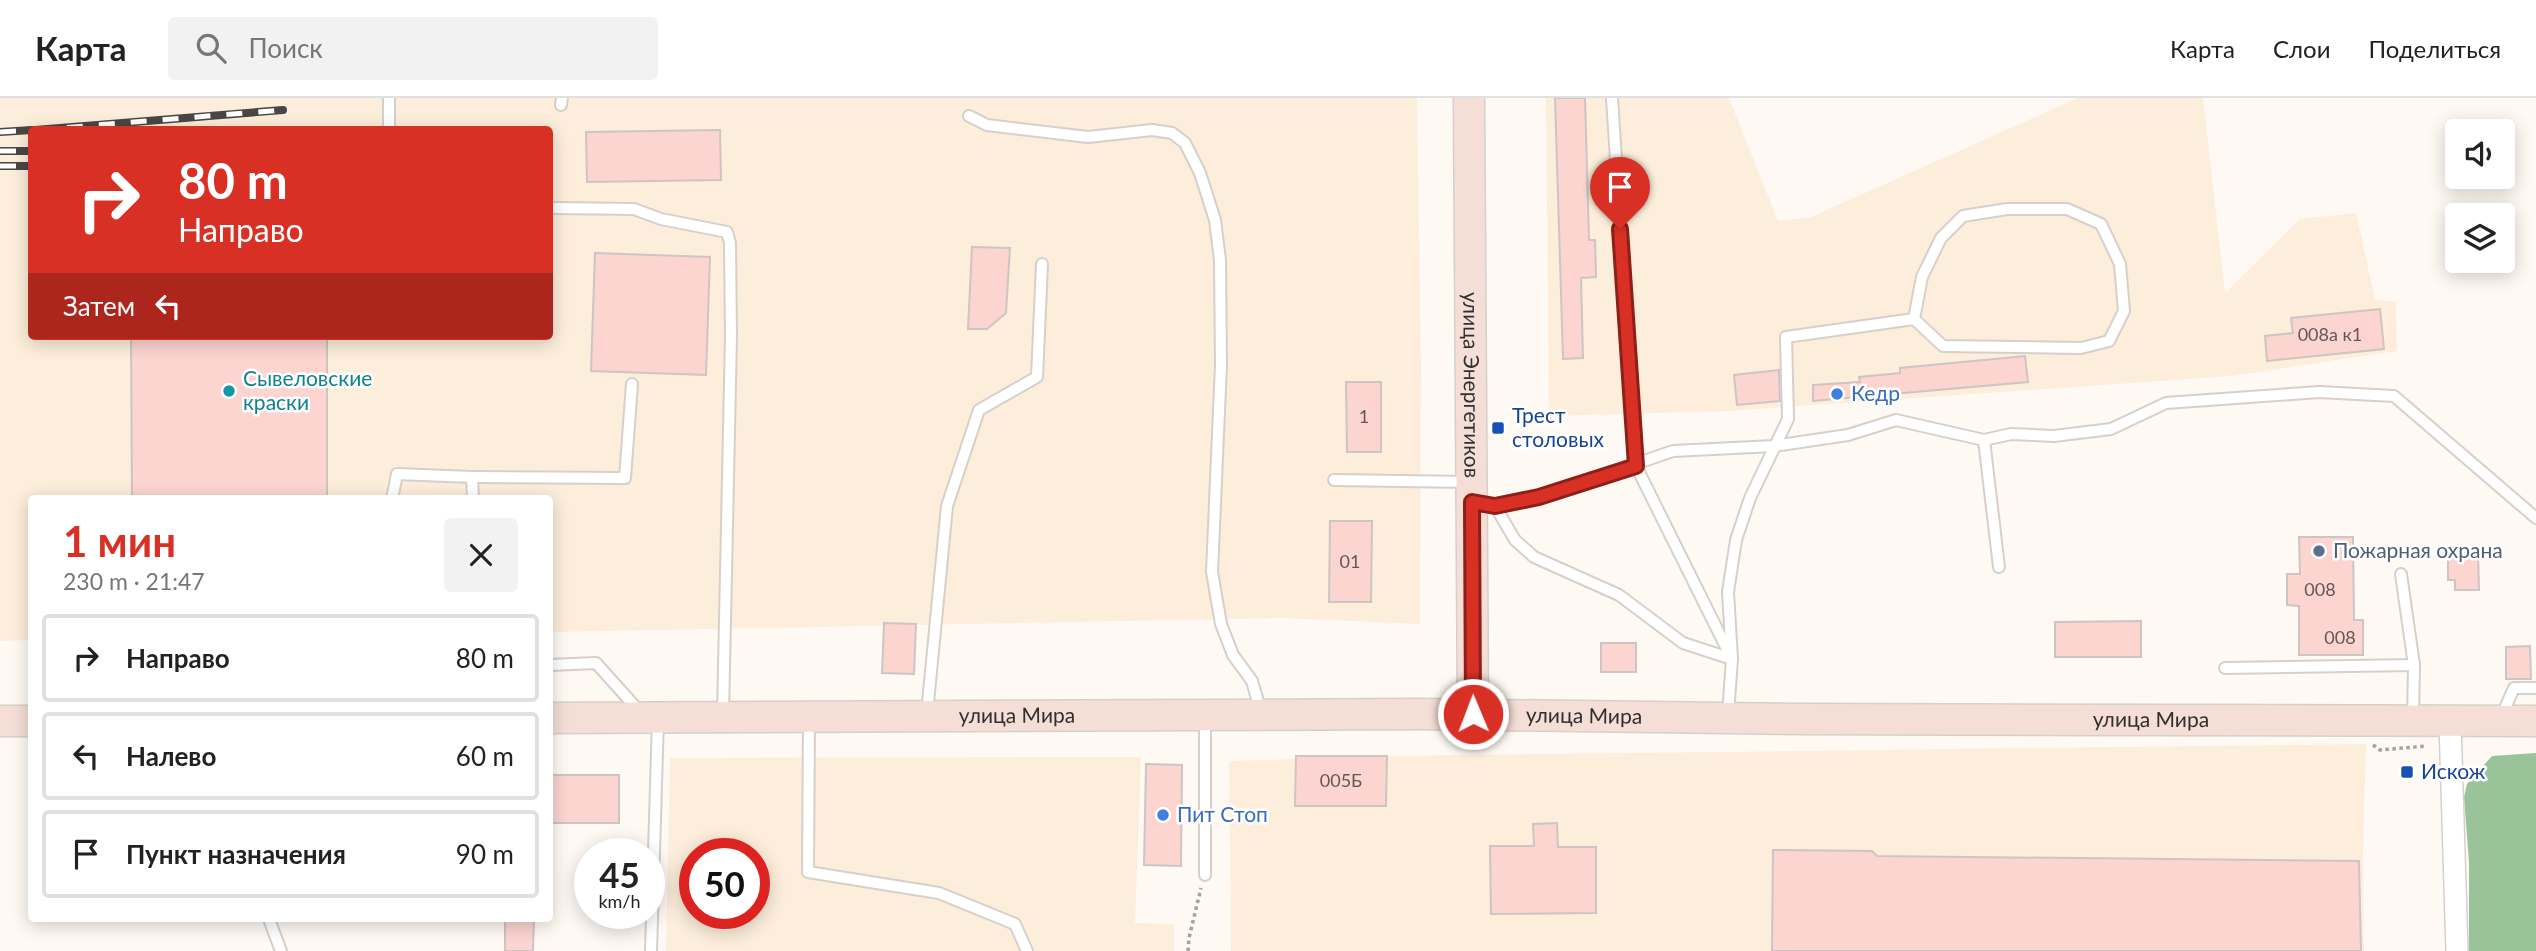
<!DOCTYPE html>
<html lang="ru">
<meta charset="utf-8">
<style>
body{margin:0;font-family:Lato,sans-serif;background:#f2f2f2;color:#222;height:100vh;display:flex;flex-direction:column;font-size:26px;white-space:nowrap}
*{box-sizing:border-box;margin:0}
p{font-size:23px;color:#767676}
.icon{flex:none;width:38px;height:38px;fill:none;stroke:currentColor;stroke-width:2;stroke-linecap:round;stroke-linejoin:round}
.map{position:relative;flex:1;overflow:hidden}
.details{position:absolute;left:28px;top:397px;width:525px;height:427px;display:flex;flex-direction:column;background:#fff;border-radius:7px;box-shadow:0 4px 18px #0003}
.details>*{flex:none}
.banner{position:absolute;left:28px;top:28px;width:525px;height:214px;border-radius:7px;box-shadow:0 4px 18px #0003;background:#d93025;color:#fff;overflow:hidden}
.fabs{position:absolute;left:2445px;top:21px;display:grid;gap:14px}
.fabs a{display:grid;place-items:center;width:70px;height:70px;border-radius:7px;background:#fff;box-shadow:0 4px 18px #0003;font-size:35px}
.speed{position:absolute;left:574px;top:740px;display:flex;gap:14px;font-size:35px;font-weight:700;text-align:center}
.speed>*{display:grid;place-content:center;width:91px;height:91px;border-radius:50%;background:#fff;box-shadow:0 4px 18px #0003;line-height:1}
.speed small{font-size:18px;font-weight:400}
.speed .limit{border:10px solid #d22;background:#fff;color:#111}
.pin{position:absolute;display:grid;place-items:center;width:60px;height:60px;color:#fff;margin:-72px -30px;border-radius:50% 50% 50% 0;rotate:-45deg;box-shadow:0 0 7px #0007}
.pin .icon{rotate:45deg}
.me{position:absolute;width:77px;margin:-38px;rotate:359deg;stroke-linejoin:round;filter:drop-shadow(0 0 5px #0008)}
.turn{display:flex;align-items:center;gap:24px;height:147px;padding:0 35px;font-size:32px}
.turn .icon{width:91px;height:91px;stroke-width:2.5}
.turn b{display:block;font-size:49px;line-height:60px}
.then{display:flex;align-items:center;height:66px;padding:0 35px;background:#0003;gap:14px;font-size:26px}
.round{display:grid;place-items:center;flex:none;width:74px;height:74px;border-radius:7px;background:#f2f2f2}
.overview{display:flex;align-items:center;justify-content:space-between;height:119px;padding:0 35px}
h1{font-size:42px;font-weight:700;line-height:52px;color:#d93025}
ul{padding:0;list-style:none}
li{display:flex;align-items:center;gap:21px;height:88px;margin:0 14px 10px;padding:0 21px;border:4px solid #e0e0e0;border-radius:7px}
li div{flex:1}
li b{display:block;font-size:26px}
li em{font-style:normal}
header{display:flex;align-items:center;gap:42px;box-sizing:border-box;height:98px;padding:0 35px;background:#fff;border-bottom:2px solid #e0e0e0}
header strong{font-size:33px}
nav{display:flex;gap:38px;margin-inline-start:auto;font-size:24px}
.search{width:490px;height:63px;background:#f2f2f2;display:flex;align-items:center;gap:18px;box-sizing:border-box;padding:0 24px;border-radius:7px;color:#767676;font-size:26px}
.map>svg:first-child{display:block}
.industrial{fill:#fceeda;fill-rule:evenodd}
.forest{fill:#99c398}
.building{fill:#fcd5d0;stroke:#cdc5c4;stroke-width:2}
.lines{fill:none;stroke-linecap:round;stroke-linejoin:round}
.lane-casing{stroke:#d6d0cb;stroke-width:14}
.street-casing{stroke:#d6d0cb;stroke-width:24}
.secondary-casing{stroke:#d6d0cb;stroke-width:33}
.path{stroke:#a6a19e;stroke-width:3.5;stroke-dasharray:3.5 3.5;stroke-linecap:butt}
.lane{stroke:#fff;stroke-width:10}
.street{stroke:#fff;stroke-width:21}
.secondary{stroke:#f4ded6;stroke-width:30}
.rail-casing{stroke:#494644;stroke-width:8}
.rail{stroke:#fff;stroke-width:5;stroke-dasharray:16;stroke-linecap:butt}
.route-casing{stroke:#8d1f18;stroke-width:18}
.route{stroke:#d93025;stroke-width:12}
.culture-dot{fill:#0f9aa8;stroke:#fff;stroke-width:2.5}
.shop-dot{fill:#3f7fe0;stroke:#fff;stroke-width:2.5}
.transit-dot{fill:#1a4fb4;stroke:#fff;stroke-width:2.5}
.service-dot{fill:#5c6f8a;stroke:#fff;stroke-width:2.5}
.labels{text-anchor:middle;stroke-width:5;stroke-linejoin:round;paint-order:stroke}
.number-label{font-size:18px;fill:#645856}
.culture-label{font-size:21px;fill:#0d838f;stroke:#fff;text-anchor:start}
.street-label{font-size:21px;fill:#312f2d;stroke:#fff}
.shop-label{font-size:21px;fill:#366cbe;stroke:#fff;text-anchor:start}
.transit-label{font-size:21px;fill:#164399;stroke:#fff;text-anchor:start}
.service-label{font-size:21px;fill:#4e5e75;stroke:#fff;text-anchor:start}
</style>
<header>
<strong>Карта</strong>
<div class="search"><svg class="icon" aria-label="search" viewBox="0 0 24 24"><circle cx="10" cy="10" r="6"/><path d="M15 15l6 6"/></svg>Поиск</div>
<nav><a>Карта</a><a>Слои</a><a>Поделиться</a></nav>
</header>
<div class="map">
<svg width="2536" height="853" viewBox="0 0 2536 853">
<rect width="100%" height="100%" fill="#fff9f4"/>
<!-- industrial -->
<g class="industrial">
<path d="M0,0H1417L1421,266L1420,526L1282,520L550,534V401H32L31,542L0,543ZM32,32H550V238H32Z"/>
<path d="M1546,0H1729L1778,123L1811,119L2078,0H2203L2225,195L2300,121L2356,115L2375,201L2396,204L2397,253L2232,278L1729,313L1549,318Z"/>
<path d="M2366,646L2363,752L2364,853H1231L1229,663L1387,658Z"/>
<path d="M1141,659L1135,825L1174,826V853H666L670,660ZM695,756H754V816H695Z"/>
</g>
<!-- forest -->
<path class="forest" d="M2536,655V853H2469V764L2464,699L2467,686L2492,658Z"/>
<!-- building -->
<g class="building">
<path d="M1555,0H1585L1589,142H1595L1596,179L1581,180L1583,260L1563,261Z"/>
<path d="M720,32L721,82L587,84L586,34Z"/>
<path d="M972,149L1010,150L1006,215L987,231H968Z"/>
<path d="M595,155L710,159L706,277L591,273Z"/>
<path d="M2380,211L2384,251L2267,263L2265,238L2293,235L2291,220Z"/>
<path d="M131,238H327V401H132Z"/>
<path d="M2025,258L2028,284L1813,303V287L1860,284L1859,279L1900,275V270Z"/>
<path d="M1779,272L1780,303L1737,307L1734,277Z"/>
<path d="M1346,284H1381V354H1347Z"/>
<path d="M1330,423H1372L1371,504H1329Z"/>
<path d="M2299,439H2353L2354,522H2363V557H2299V508L2287,507V476H2300Z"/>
<path d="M2448,454H2478L2479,492H2455V482H2448Z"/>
<path d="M2141,523V559H2055V524Z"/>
<path d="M884,525L916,526L914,576L882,575Z"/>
<rect x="1601" y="545" width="35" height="29"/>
<path d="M2530,548L2531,581H2506V549Z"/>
<path d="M1296,658H1387L1386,708H1295Z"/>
<path d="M1146,666L1182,667L1181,768L1144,767Z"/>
<path d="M552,677H619V725H551Z"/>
<path d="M1557,725L1558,749H1596V815L1491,816L1490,748H1534L1533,726Z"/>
<path d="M1773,752L1872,753L1877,758L2359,763L2361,853H1772Z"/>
<path d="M505,821H534L533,853H505Z"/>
</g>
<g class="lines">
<!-- lane casing -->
<g class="lane-casing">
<g id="lane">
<path d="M389,0V32"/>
<path d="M1612,0L1636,368L1729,555"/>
<path d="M561,7L562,0"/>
<path d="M969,18L987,27L1088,39L1152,32L1172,35L1185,45L1200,75L1215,122L1220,162L1221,267L1212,474L1221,526L1233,557L1252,583L1261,614"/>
<path d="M555,110L634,111L661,121L727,134L730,145L731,237L723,617"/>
<path d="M1984,342L1999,469"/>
<path d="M472,379L625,380L632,286"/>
<path d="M1334,382L1469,384"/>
<path d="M392,401L397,376L472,379L473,401"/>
<path d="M1474,404L1495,408L1539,399L1673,353L1774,348L1848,337L1896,322L1984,342L2011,336L2054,338L2111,331L2166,305L2319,294L2394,298L2536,420"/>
<path d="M1495,408L1515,442L1534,459L1619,497L1683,545L1732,561"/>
<path d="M2401,476L2414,567L2413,621"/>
<path d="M550,567L596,565L640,614"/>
<path d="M2225,570L2414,567"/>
<path d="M927,615L947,408L979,312L1037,279L1042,166"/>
<path d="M1728,617L1732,561L1728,494L1736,442L1750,400L1788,321L1786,239L1914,221L1922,179L1941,140L1963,118L2007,111H2067L2101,126L2120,166L2124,213L2109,243L2081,250L1943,248L1914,221"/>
<path d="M2501,619L2514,590H2536"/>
<path d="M809,620L808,774L939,795L1015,826L1027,853"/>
<path d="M1205,777V620"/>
<path d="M269,821L281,853"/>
<path d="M651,853L658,621"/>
</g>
</g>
<!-- street casing -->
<g class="street-casing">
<path id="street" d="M2450,624L2457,853"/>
</g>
<!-- secondary casing -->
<g class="secondary-casing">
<g id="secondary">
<path id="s1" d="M1469,0L1473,616"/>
<path id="s2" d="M550,620L1421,616L1802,621L2536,623"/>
<path d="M0,623H32"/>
</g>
</g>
<!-- path -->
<g class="path">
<path d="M2373,647L2380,652L2427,648"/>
<path d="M1188,853L1189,840L1201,790"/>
</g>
<!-- lane -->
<use href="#lane" class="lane"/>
<!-- street -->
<use href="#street" class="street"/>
<!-- secondary -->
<use href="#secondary" class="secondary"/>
<!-- rail casing -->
<g class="rail-casing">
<g id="rail">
<path d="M35,32L283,12"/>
<path d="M0,34L32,32"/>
<path d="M0,53H32"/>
<path d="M0,68H32"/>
</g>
</g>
<!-- rail -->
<use href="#rail" class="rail"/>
</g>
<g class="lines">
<!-- route casing -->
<g class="route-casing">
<path id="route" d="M1473,616L1472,404L1495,408L1539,399L1636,368L1620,131"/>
</g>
<!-- route -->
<use href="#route" class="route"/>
</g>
<!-- markers -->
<circle class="culture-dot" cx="229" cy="293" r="7"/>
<g class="shop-dot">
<circle cx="1837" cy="296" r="7"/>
<circle cx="1163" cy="717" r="7"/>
</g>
<g class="transit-dot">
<rect x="1491" y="323" width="14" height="14" rx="3.5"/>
<rect x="2400" y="667" width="14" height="14" rx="3.5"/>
</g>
<circle class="service-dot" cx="2319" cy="453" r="7"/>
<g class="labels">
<!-- number labels -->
<g class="number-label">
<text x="2330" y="243">008а к1</text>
<text x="1364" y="325">1</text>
<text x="1350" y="470">01</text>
<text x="2320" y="498">008</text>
<text x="2340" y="546">008</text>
<text x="1341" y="689">005Б</text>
</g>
<!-- culture labels -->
<g class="culture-label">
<text x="243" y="288">Сывеловские<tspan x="243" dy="24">краски</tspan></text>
</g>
<!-- street labels -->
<g class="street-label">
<text dy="7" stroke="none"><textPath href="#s1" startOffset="287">улица Энергетиков</textPath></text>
<text dy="7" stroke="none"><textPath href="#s2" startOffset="1034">улица Мира</textPath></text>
<text dy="7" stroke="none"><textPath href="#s2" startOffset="467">улица Мира</textPath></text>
<text dy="7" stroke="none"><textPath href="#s2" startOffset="1601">улица Мира</textPath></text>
</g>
<!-- shop labels -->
<g class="shop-label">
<text x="1851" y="303">Кедр</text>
<text x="1177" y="724">Пит Стоп</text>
</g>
<!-- transit labels -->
<g class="transit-label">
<text x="1512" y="325">Трест<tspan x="1512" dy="24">столовых</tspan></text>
<text x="2421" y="681">Искож</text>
</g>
<!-- service labels -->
<g class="service-label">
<text x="2333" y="460">Пожарная охрана</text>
</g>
</g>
</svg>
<div class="fabs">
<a><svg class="icon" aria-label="sound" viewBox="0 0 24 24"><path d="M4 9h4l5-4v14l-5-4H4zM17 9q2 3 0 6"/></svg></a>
<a><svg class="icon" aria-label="layers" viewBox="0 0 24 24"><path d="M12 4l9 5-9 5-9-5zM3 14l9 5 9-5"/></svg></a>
</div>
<div class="speed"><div>45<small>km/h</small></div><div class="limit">50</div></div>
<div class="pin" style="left:1620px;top:131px;background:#d93025"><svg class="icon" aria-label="arrive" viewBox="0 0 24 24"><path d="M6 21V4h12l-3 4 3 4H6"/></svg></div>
<svg class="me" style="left:1473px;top:616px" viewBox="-20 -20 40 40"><circle r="17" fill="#d93025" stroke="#fff" stroke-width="3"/><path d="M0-11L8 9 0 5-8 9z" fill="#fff"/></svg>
<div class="banner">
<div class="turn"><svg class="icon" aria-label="right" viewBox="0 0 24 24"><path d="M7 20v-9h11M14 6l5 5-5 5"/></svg><div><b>80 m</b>Направо</div></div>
<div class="then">Затем<svg class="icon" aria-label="left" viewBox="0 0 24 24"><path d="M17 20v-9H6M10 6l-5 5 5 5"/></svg></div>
</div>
<section class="details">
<div class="overview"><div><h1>1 мин</h1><p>230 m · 21:47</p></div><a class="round"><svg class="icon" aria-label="close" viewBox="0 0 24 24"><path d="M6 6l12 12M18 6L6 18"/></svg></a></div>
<ul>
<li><svg class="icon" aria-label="right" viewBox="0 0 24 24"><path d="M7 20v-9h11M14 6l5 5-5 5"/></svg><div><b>Направо</b></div><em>80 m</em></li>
<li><svg class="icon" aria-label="left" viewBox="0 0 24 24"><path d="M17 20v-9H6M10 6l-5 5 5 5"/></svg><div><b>Налево</b></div><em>60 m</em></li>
<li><svg class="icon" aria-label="arrive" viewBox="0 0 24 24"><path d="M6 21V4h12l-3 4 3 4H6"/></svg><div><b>Пункт назначения</b></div><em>90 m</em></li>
</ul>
</section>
</div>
